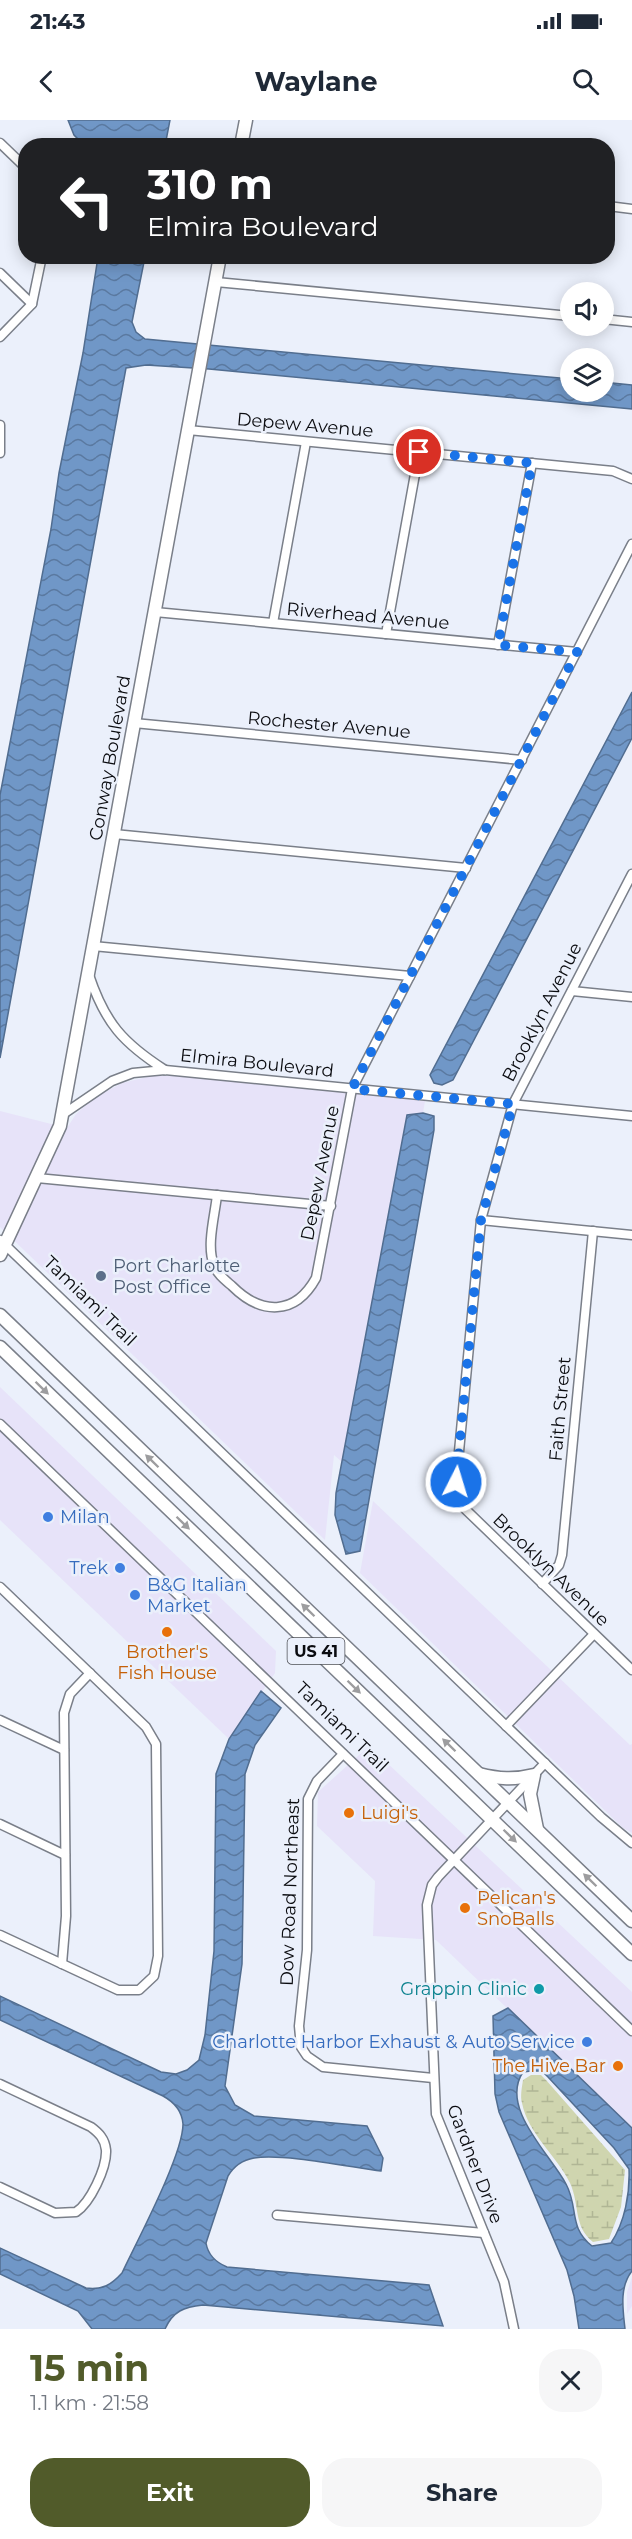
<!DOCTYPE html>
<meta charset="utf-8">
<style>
body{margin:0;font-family:Montserrat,sans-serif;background:#f6f6f7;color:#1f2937;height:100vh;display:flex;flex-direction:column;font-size:22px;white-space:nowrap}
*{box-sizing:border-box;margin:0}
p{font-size:20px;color:#747a83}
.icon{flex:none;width:33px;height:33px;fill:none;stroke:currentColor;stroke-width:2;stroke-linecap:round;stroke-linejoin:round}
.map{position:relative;height:2209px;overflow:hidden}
.drawer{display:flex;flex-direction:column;background:#fff;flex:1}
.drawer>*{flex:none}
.banner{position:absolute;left:18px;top:18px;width:597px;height:126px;border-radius:24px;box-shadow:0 3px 15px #0003;background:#202124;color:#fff;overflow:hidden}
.controls{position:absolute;left:560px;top:162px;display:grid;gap:12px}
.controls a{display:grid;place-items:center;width:54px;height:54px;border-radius:50%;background:#fff;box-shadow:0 3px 15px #0003;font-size:30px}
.pin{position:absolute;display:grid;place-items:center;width:51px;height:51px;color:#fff;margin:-26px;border:3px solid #fff;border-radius:50%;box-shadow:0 2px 6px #0007}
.me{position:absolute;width:66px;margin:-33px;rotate:5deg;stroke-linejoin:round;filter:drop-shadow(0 0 4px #0008)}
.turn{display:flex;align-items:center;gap:21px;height:126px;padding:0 30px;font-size:27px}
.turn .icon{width:78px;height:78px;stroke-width:2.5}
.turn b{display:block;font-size:42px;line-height:51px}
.round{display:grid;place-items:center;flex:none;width:63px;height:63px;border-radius:24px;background:#f6f6f7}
.summary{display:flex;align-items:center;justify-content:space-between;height:102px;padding:0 30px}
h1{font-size:36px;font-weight:700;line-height:45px;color:#515b2a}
.primary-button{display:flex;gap:12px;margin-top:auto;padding:12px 30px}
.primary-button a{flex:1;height:69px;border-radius:24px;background:#515b2a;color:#fff;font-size:24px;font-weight:700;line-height:69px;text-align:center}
.primary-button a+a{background:#f6f6f7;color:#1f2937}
.status{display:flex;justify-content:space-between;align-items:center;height:42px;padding:0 30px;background:#fff;direction:ltr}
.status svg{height:16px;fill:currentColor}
header{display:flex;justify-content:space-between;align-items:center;height:78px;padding:0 30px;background:#fff;font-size:27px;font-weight:700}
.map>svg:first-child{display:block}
.commercial{fill:#e7e3f9}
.wetland{fill:url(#wetland-marsh)}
.water{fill:url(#water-waves);stroke:#516d90;stroke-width:1.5;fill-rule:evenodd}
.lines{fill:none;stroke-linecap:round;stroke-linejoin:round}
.street-casing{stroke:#7a7f89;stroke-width:11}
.secondary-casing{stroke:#7a7f89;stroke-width:15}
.primary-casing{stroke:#7a7f89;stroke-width:15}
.street{stroke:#fff;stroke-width:8}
.secondary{stroke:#fff;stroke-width:12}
.primary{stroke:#fff;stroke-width:12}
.oneway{fill:#9d9d9f}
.route{stroke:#1a73e8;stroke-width:10;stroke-dasharray:0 18}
.service-dot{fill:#5c6f8a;stroke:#ebf0fb;stroke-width:2}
.shop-dot{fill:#3f7fe0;stroke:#ebf0fb;stroke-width:2}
.food-dot{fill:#e8710a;stroke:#ebf0fb;stroke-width:2}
.culture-dot{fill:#0f9aa8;stroke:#ebf0fb;stroke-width:2}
.labels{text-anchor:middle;stroke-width:5;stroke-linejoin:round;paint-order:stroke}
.shield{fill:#ebf0fb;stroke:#4e5056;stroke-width:1.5}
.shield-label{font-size:16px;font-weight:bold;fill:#0a0b0f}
.street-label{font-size:18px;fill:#0a0b0f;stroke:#ebf0fb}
.service-label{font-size:18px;fill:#4e5e75;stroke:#ebf0fb;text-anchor:start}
.shop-label{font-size:18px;fill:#366cbe;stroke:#ebf0fb;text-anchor:start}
.food-label{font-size:18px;fill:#c56008;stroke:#ebf0fb;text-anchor:start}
.culture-label{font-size:18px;fill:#0d838f;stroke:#ebf0fb;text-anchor:end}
</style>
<div class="status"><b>21:43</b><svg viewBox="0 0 49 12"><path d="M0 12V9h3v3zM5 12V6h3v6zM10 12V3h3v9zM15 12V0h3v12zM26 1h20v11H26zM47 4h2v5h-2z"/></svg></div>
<header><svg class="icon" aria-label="back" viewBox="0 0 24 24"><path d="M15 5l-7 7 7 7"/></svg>Waylane<svg class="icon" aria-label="search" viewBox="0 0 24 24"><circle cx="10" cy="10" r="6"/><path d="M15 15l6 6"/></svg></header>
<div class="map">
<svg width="632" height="2209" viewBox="0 0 632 2209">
<defs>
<pattern id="wetland-marsh" width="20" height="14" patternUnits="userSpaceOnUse" patternTransform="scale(1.5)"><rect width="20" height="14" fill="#cfd5af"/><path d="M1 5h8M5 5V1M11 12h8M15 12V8" fill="none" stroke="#b0b695"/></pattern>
<pattern id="water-waves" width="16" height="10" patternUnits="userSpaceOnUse" patternTransform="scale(1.5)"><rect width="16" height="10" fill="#7097c7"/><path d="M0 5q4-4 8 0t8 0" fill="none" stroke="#5a79a0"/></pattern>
</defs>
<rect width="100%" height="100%" fill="#ebf0fb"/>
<!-- commercial -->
<g class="commercial">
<path d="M151,956H181L425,981L423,993L407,995L342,1342L334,1335L325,1420L0,1107V991L67,1008L76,994L94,978L122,963Z"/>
<path d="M0,1267L276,1531L275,1553L229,1619L0,1400Z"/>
<path d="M373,1381L630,1625L632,1624V1713L623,1708L360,1453Z"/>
<path d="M369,1626L632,1872V2008L436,1820L373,1816L375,1761L317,1706L318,1672Z"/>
<path d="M632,2157V2186L627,2194V2172Z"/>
</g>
<!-- wetland -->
<path class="wetland" d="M531,1955H541L546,1960L625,2050L621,2087L609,2119L593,2122C573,2106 580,2085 570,2063C557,2036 528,2014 522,1983C520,1976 522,1967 523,1960Z"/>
<!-- water -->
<g class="water">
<path d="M68,0H170L165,26L84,25L74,15Z"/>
<path d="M98,137H145L132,202L136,212L145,219L570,259V272H603V262L632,265V289L209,249L146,245L126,248L0,938V675L51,409L59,353L83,233Z"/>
<path d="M632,572V618L453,960L442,965L434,963L430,955Z"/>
<path d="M423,993L434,996V1010L360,1431L346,1434L335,1395L336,1373L407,995Z"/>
<path d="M261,1571L281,1588L255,1625L245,1654L242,1844L225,1966L235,1985L254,1996L367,2006L383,2038L381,2051C350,2047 282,2033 254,2038C242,2040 234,2046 228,2056L206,2123C208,2135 215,2142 227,2147L429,2165L443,2206L203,2185C184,2187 173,2191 165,2209H92L78,2191L0,2154V2128L86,2168C103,2170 111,2165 122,2153C137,2121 183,2035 183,2004C182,1991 174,1982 163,1976L0,1900V1876L161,1952L176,1954L187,1950L199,1940L205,1915L214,1831L216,1654L229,1619Z"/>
<path d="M508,1888L632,2008V2151C619,2167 623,2190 625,2209H579L574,2176L567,2150L499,1992L495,1974L493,1896ZM531,1951H542L548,1957L614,2028L629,2049C630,2073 625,2102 611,2123L592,2126C568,2107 579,2088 566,2064C551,2035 499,1988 523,1952Z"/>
</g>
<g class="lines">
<!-- street casing -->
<g class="street-casing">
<g id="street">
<path d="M0,23L26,48"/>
<path d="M608,86L632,89"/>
<path d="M0,153L32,184"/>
<path d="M216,162L570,196"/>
<path d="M603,199L632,202"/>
<path d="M0,217L32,184L42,136"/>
<path d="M0,305V333"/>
<path d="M188,310L613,351L632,359"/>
<path d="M155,492L577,532"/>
<path d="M273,503L306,322"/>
<path d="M386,514L419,332"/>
<path d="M498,525L532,343"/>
<path d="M134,603L522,640"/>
<path d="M114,714L466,748"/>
<path d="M632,754L513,984L481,1100L456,1363L457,1376L463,1387L632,1550"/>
<path d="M93,826L410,856"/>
<path d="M89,855C105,903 123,923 165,950"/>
<path d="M572,871L632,877"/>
<path d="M62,995L112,961L133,953L165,950L632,996"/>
<path d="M37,1058L331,1086"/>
<path d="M217,1075C215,1095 206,1126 214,1145C217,1154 225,1160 232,1166C261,1195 295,1196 316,1158L352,969L632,424"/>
<path d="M481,1100L632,1115"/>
<path d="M0,1120L601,1697L632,1723"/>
<path d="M0,1304L632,1911"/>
<path d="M542,1464L559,1445L562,1435L593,1111"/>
<path d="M0,1467L146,1607L156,1624L158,1836L154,1856L139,1870H118L0,1815"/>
<path d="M0,1600L64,1630"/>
<path d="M506,1606L594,1514"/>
<path d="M343,1634L317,1661L308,1679L307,1830L299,1906L301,1927L307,1936L323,1947L433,1958"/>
<path d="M0,1704L65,1735"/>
<path d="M62,1844L66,1796L64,1593L70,1574L90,1553"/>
<path d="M0,1964L91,2007C99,2013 105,2019 106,2030C107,2048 90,2083 76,2092L55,2093L0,2067"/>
<path d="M277,2095L484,2113"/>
<path d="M514,2209L504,2162L436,1994L427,1785L432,1765L438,1757L545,1643"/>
</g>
</g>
<!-- secondary casing -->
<g class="secondary-casing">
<g id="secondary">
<path d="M241,26L246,0"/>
<path d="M0,1135L60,1006L220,136"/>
</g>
</g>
<!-- primary casing -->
<g class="primary-casing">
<g id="primary">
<path d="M0,1195L632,1801"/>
<path d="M0,1227L632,1834"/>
<path d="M479,1654C499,1659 514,1660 534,1655L530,1674L537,1709"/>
</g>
</g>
<!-- street -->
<use href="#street" class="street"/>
<!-- secondary -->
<use href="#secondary" class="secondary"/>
<!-- primary -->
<use href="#primary" class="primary"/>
</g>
<!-- one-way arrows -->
<defs><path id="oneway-solid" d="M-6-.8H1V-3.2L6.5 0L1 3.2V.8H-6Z" transform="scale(1.5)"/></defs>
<g class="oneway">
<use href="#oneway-solid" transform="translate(42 1268) rotate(44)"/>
<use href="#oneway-solid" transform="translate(152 1341) rotate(-136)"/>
<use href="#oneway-solid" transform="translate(183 1403) rotate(44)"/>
<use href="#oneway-solid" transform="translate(308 1490) rotate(-136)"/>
<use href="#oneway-solid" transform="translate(354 1567) rotate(44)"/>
<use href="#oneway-solid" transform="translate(449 1625) rotate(-136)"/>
<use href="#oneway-solid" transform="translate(510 1716) rotate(44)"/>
<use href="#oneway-solid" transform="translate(590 1760) rotate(-136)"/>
</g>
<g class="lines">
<!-- route -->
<path class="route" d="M419,332L532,343L498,525L577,532L352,969L513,984L481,1100L456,1362"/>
</g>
<!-- markers -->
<circle class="service-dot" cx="101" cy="1156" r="6"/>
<g class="shop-dot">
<circle cx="48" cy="1397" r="6"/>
<circle cx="120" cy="1448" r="6"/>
<circle cx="135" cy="1475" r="6"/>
<circle cx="587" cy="1922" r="6"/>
</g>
<g class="food-dot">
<circle cx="167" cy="1512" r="6"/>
<circle cx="349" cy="1693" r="6"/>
<circle cx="465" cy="1788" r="6"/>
<circle cx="618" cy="1946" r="6"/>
</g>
<circle class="culture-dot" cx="539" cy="1869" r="6"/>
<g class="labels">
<!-- shield labels -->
<rect class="shield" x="287.5" y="1518" width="57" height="26" rx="4.5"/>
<g class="shield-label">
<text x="316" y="1537">US 41</text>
</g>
<!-- street labels -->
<g class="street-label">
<text transform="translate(305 305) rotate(5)" y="6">Depew Avenue</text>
<text transform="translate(368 496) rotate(5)" y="6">Riverhead Avenue</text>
<text transform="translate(329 605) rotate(5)" y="6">Rochester Avenue</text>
<text transform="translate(110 638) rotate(-80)" y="6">Conway Boulevard</text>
<text transform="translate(542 892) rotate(-63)" y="6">Brooklyn Avenue</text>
<text transform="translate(257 943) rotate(6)" y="6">Elmira Boulevard</text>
<text transform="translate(320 1053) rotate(-79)" y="6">Depew Avenue</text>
<text transform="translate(90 1181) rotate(44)" y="6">Tamiami Trail</text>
<text transform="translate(560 1289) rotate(-85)" y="6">Faith Street</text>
<text transform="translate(551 1450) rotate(44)" y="6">Brooklyn Avenue</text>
<text transform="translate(342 1607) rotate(44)" y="6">Tamiami Trail</text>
<text transform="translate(290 1772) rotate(-88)" y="6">Dow Road Northeast</text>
<text transform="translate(475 2044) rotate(69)" y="6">Gardner Drive</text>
</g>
<!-- service labels -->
<g class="service-label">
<text x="113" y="1152">Port Charlotte<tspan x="113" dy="21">Post Office</tspan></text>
</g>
<!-- shop labels -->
<g class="shop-label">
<text x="60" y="1403">Milan</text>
<text x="108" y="1454" text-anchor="end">Trek</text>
<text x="147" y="1471">B&amp;G Italian<tspan x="147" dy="21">Market</tspan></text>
<text x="575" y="1928" text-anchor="end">Charlotte Harbor Exhaust &amp; Auto Service</text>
</g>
<!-- food labels -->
<g class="food-label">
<text x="167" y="1538" text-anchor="middle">Brother's<tspan x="167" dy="21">Fish House</tspan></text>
<text x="361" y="1699">Luigi's</text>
<text x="477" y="1784">Pelican's<tspan x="477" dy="21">SnoBalls</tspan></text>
<text x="606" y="1952" text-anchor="end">The Hive Bar</text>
</g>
<!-- culture labels -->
<g class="culture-label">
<text x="527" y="1875">Grappin Clinic</text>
</g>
</g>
</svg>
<div class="controls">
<a><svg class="icon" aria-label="sound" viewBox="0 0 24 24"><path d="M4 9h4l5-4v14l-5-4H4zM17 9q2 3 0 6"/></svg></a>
<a><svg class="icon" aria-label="layers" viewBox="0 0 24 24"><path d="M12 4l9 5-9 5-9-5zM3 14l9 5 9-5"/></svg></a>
</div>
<div class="pin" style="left:419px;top:332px;background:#d93025"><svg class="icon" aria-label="arrive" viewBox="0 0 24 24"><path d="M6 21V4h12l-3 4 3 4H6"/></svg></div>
<svg class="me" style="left:456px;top:1362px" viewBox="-20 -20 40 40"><circle r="17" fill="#1a73e8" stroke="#fff" stroke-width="3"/><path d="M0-11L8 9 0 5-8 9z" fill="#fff"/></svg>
<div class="banner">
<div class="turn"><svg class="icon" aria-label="left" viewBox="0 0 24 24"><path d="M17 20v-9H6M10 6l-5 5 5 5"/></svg><div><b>310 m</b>Elmira Boulevard</div></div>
</div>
</div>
<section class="drawer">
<div class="summary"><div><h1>15 min</h1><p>1.1 km · 21:58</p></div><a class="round"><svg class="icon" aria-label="close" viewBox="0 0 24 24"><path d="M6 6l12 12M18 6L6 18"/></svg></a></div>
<div class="primary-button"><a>Exit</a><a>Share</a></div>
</section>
